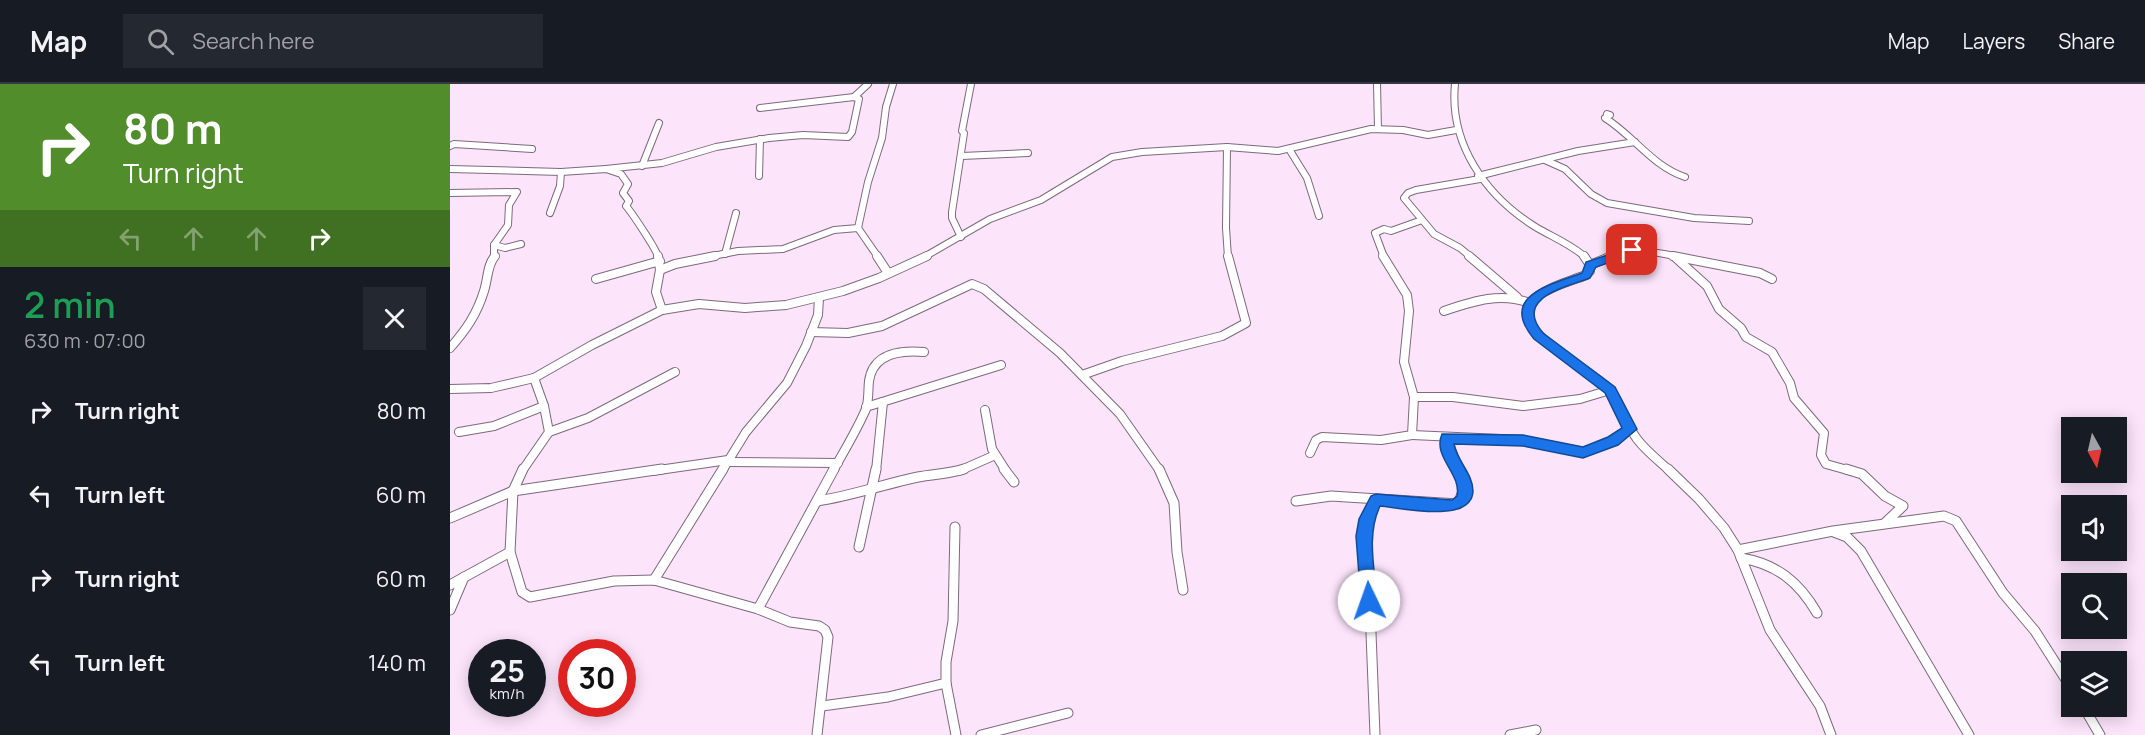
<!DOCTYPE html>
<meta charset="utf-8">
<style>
body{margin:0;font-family:Manrope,sans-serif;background:#242831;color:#f1f3f6;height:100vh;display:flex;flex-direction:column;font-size:22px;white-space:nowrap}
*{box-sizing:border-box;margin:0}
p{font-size:20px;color:#9ea1a6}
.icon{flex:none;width:33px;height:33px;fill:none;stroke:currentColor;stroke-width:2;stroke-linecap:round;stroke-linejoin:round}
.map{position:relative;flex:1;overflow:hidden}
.drawer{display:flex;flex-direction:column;background:#171b24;width:450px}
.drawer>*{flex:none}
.top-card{background:#518d2b;color:#fff;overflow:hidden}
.needle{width:39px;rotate:172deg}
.tools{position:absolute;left:1611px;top:333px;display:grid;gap:12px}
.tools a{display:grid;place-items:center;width:66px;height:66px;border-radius:0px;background:#171b24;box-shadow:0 3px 15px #0003;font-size:30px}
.speed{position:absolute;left:18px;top:555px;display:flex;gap:12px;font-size:30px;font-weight:700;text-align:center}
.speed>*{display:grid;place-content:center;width:78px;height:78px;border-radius:50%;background:#171b24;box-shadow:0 3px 15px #0003;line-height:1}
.speed small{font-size:15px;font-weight:400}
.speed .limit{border:9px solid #d22;background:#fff;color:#111}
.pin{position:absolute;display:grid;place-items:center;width:51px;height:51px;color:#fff;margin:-26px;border-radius:12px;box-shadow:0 3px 9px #0006}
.me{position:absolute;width:66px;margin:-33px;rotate:357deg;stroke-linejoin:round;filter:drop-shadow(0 0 4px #0008)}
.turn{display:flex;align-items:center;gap:21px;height:126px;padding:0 24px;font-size:27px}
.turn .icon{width:78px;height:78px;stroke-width:2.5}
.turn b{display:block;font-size:42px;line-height:51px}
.lanes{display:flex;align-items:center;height:57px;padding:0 24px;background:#0003;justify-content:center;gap:30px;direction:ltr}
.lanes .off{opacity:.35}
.round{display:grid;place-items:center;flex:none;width:63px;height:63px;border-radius:0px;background:#242831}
.head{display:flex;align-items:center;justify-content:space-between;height:102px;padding:0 24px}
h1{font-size:36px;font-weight:600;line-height:45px;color:#1e9e55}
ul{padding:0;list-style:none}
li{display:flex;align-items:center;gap:18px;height:84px;padding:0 24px}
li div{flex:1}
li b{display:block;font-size:22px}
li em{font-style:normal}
header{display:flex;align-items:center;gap:36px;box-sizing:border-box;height:84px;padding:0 30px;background:#171b24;border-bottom:2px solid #363941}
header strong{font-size:28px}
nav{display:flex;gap:33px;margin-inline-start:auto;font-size:21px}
.search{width:420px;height:54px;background:#242831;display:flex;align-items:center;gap:15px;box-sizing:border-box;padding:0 21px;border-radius:0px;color:#9ea1a6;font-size:22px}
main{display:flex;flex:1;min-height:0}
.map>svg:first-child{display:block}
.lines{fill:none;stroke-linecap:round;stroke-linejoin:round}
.street-far2-casing{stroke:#7e697d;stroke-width:8}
.street-far1-casing{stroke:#7e697d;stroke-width:10}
.street-casing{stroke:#7e697d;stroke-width:11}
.street-far2{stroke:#fff;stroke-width:6}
.street-far1{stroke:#fff;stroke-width:8}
.street{stroke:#fff;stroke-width:9}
.route{fill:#1a73e8;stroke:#114b97;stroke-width:1.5}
</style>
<header>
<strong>Map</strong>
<div class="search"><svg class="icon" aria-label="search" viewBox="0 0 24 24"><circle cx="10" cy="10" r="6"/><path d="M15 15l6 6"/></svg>Search here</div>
<nav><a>Map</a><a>Layers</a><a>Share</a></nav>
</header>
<main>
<section class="drawer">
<div class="top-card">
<div class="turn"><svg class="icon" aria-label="right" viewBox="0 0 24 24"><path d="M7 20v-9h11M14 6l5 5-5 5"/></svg><div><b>80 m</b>Turn right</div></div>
<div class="lanes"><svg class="icon off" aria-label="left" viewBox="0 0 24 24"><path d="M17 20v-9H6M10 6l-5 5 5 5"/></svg><svg class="icon off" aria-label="ahead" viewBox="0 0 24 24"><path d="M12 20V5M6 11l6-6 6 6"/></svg><svg class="icon off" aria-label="ahead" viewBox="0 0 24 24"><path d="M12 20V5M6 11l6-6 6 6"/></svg><svg class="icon" aria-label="right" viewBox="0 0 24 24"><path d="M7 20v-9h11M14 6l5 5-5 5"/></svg></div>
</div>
<div class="head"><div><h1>2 min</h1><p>630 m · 07:00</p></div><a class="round"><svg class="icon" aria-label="close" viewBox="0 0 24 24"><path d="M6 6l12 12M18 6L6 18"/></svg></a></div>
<ul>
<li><svg class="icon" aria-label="right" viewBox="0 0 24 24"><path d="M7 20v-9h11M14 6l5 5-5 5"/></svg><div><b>Turn right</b></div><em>80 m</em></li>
<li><svg class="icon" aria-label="left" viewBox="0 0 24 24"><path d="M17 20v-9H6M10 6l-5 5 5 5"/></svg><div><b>Turn left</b></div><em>60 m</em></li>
<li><svg class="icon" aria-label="right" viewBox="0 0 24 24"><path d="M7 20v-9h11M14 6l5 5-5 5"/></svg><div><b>Turn right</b></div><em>60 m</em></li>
<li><svg class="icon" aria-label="left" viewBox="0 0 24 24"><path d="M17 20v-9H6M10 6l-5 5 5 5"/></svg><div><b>Turn left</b></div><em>140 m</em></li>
</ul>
</section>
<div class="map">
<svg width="1695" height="651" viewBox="0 0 1695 651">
<rect width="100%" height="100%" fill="#fce4fb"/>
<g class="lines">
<!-- street-far2 casing -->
<g class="street-far2-casing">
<g id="street-far2">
<path d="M927,0L928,45"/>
<path d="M1005,0C999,59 1035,111 1084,142C1100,152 1121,160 1135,173"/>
<path d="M404,13L418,0"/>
<path d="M1157,30L1160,31L1155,34C1184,52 1202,82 1235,93"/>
<path d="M0,62L4,60L82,65"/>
<path d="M777,63L776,144L778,173"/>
<path d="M839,65L857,94L869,132"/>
<path d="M512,72L578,69"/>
<path d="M1095,76L1115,85L1141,110L1157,119L1244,134L1299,137"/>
<path d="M192,82L209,39"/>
<path d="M0,85L111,88L156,85L171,90L178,100L173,109L179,117L176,122C182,129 207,166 208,173"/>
<path d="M156,85L212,79L266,63L319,54L353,51L398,53L402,48L409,15L404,13L310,24"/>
<path d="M309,92L310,55"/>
<path d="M1028,92L1128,67L1185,58"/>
<path d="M0,109L67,108L59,121L58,141L44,161V173"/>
<path d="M100,129L110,102L111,88"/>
<path d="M408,144L428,173"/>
<path d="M511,153L502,134V128L514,49L512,47L521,0"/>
<path d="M44,161L55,164L71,160"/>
<path d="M275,170L286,129"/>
<path d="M258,173L288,167L333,165L384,146L408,144L418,98L432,54L436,23L443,0"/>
<path d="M474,173L540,135L591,116L662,73L692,68L777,63L828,67L921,45L953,46L978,51L1006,46"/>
<path d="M934,173L925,149L934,145L941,147L972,136"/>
<path d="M1021,173L1010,164L984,150L954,114L958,109L966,106L1030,95"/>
<path d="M1158,173C1182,163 1205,168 1229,173"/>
</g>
</g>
<!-- street-far1 casing -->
<g class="street-far1-casing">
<g id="street-far1">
<path d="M208,172L210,186L206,208L212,226"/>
<path d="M427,172L438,189"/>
<path d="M1019,172L1067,213"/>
<path d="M1134,172L1140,181V187L1136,191C1121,197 1103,201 1089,211C1047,241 1138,284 1157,303C1171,317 1175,339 1187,355C1196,367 1209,377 1220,387"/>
<path d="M1223,172L1310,189L1322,195"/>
<path d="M1226,174L1257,202L1269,225L1291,244L1296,253L1322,268L1340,299L1344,314L1374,349L1371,371L1376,380L1401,387"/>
<path d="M1140,181L1162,172"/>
<path d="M210,186L225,180L265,172"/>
<path d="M146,195L210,177"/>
<path d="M994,227C1024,217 1050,208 1080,219"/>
<path d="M361,248L398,249L432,242L522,200L534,205L610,269L670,330L710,387"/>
<path d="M0,264C16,246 27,230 34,207C38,195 37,181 45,172"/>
<path d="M632,291L672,277L772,252L796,239L778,172"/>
<path d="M0,305L41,304L84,294L142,261L212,226L249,220L295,224L336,221L393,207L429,194L477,172"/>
<path d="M964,313H1003L1073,322L1130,315L1160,306"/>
<path d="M416,323L551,281"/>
<path d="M535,326L542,365L556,387"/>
<path d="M9,348L44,342L94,322"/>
<path d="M99,348L138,334L225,288"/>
<path d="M962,351L1073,356L1133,368L1163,357L1180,345"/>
<path d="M997,354L1009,387"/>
<path d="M860,369L866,356L872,353L931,356L962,351L964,313L954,278L959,227L957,211L933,172"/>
<path d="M277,378L388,379"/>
<path d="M72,387L99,348L94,322L84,294"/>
<path d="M202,387L278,376"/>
<path d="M272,387L296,348L337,299L356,262L368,231L369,214"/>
<path d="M383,387C394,367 407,346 416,325C419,316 418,306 419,297C423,269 451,266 474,268"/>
<path d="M426,387L433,318"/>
<path d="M509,387L543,372"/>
</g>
</g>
<!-- street casing -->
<g class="street-casing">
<g id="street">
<path d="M73,385L63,407L60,468L72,508L80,513L164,497L204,496L308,525L340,538L369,542L375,546L378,553L367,651"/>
<path d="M554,385L564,398"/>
<path d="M709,385L724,419L727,468L733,506"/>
<path d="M1218,385L1249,415L1274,444L1288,466L1320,546L1370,622L1381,651"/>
<path d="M1396,385L1412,390L1435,412L1453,422L1435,439"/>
<path d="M367,417C402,412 434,400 468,393C483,390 499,390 514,385"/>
<path d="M846,417L881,412L1008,420L1014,405L1008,385"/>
<path d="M0,434L63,407L212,385"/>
<path d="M1384,448L1397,453L1411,467L1519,651"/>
<path d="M409,463L426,385"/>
<path d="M1288,466L1383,447L1494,432L1506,437L1553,509L1585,547L1622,605"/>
<path d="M1291,474C1327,480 1349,498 1367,529"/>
<path d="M204,496L273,385"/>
<path d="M0,501L60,468"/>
<path d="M308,525L384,385"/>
<path d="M0,526L14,493"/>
<path d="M496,599L506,651"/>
<path d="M372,622L438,613L496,599V578L503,537L505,443"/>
<path d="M1633,622L1650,651"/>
<path d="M531,651L618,629"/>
<path d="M925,651L919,498L914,452L917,435L926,416"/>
<path d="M1060,651L1086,646"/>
</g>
</g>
<!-- street-far2 -->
<use href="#street-far2" class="street-far2"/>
<!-- street-far1 -->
<use href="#street-far1" class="street-far1"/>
<!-- street -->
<use href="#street" class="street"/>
</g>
<!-- route -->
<path class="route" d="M1182,163L1186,164V169L1146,183L1140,194C1116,203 1063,214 1093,249L1165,303L1187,345L1168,361L1133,374L1073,362L1004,360C1007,377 1023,390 1023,407C1022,440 952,424 930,422C916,452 925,485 927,517L925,522L919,524L914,522L911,517L906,452L909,435L921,412L926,410L1002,416L1007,412C1012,390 982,373 992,350L1073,351L1133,363L1158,353L1172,344L1155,309L1084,255C1048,212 1100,201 1132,189L1136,178Z"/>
</svg>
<div class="tools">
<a><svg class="needle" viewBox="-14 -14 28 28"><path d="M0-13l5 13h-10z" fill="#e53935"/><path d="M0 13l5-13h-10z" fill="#9ea1a6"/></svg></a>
<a><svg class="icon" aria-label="sound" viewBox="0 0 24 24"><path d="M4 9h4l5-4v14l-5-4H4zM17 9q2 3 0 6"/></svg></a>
<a><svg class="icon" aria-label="search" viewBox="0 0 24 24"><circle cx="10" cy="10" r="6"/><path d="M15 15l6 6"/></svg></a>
<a><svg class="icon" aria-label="layers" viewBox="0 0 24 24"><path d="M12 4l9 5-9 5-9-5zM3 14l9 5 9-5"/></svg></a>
</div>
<div class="speed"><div>25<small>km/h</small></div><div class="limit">30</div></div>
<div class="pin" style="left:1182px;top:166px;background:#d93025"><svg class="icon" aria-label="arrive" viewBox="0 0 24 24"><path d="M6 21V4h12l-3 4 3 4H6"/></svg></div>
<svg class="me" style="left:919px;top:517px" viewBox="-20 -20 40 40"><circle r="19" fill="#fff"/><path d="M0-13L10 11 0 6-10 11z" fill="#1a73e8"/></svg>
</div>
</main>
